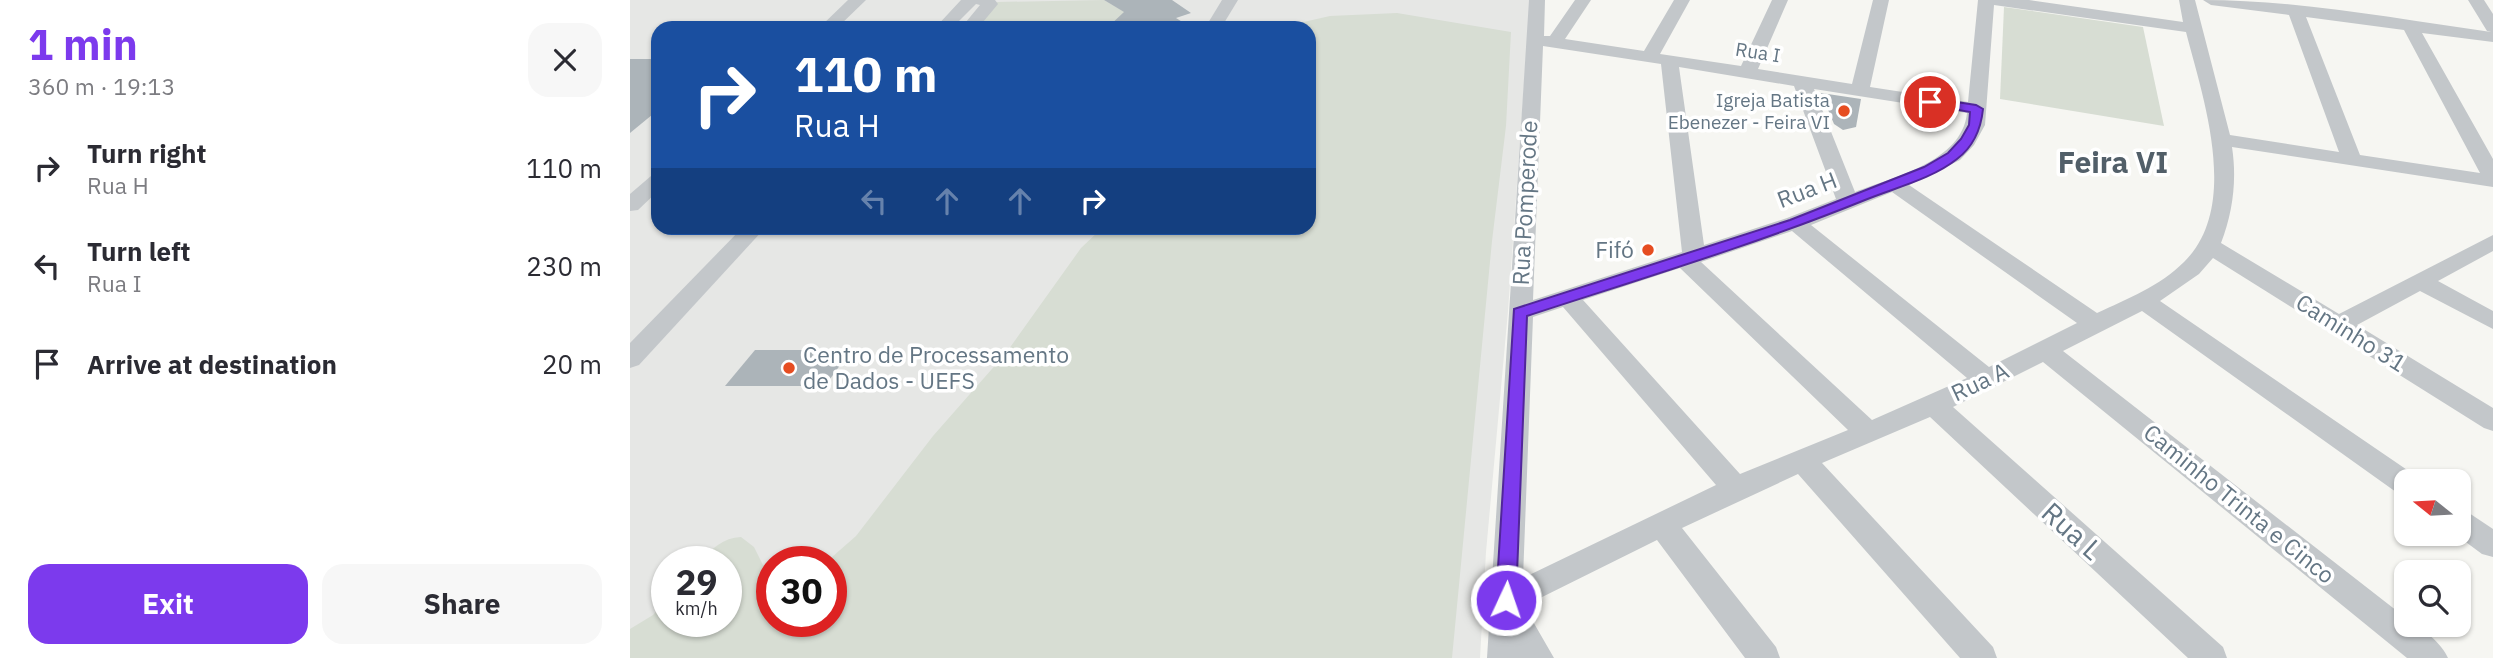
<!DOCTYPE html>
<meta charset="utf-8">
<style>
body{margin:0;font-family:"IBM Plex Sans",sans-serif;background:#f7f7f7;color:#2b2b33;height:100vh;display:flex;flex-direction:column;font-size:26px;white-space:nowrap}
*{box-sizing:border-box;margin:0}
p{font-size:23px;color:#7c7c81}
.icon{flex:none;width:38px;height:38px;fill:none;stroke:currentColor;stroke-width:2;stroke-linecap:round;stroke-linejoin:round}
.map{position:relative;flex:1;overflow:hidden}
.panel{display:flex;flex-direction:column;background:#fff;width:630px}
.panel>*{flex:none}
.hud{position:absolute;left:21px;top:21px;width:665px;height:214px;border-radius:21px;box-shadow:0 2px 5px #0004;background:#1a4fa0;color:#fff;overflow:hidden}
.needle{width:46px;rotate:288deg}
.fabs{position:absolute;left:1764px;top:469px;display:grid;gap:14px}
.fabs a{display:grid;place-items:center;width:77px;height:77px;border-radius:14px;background:#fff;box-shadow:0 2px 5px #0004;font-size:35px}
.speed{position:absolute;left:21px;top:546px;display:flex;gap:14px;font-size:35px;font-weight:700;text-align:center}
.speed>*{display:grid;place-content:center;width:91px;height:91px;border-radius:50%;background:#fff;box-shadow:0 2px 5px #0004;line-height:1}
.speed small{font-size:18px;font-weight:400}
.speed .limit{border:10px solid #d22;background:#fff;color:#111}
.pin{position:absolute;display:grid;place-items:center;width:60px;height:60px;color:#fff;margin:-30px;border:4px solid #fff;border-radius:50%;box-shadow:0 2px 7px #0007}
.me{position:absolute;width:77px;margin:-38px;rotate:3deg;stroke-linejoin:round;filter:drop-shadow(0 0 5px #0008)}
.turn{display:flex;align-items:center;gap:24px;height:147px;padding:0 28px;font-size:32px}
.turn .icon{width:91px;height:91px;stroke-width:2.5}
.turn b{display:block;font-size:49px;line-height:60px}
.lanes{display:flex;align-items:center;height:66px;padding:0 28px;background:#0003;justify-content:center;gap:35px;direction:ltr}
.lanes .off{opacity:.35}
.round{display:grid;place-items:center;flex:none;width:74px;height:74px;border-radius:21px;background:#f7f7f7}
.overview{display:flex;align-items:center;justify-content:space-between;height:119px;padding:0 28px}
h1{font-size:42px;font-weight:700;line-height:52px;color:#7c3aed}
.button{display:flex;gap:14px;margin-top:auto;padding:14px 28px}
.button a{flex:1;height:80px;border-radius:21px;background:#7c3aed;color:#fff;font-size:28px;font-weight:700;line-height:80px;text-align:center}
.button a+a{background:#f7f7f7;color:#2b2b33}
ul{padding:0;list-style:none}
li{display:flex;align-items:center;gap:21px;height:98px;padding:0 28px}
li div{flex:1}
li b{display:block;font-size:26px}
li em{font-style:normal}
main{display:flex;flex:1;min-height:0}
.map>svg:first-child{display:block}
.built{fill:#e6e7e5;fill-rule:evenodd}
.green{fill:#d7ddd3}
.building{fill:#acb4b9}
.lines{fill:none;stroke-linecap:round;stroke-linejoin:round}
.minor{fill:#c3c7ca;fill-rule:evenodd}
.route{fill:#7c3aed;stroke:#51269a;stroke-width:2}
.poi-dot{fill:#e64d21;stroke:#fff;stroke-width:2.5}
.labels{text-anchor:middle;stroke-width:7;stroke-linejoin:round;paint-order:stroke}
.far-street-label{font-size:19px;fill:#647684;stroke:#fff}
.far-poi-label{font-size:19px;fill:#647684;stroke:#fff;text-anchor:end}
.street-label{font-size:23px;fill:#647684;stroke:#fff}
.poi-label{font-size:23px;fill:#647684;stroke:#fff;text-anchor:end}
.near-street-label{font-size:28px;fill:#647684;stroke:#fff}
.district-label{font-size:30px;font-weight:bold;fill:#525f69;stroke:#fff}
</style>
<main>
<section class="panel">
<div class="overview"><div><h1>1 min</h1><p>360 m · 19:13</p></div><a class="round"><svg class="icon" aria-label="close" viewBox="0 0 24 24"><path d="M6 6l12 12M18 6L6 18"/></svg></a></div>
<ul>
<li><svg class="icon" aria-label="right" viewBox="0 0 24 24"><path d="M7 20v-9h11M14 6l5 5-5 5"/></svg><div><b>Turn right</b><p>Rua H</p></div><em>110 m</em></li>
<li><svg class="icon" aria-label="left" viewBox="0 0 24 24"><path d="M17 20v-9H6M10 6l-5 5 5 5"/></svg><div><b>Turn left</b><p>Rua I</p></div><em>230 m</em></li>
<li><svg class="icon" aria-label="arrive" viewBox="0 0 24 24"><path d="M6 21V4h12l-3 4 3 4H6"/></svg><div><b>Arrive at destination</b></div><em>20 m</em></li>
</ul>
<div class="button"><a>Exit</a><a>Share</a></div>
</section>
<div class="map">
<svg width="1863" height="658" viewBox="0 0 1863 658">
<rect width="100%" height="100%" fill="#f6f6f2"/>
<!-- built -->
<path class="built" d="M0,0H900L878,311L856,552L850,658H0ZM28,28H679V228H28ZM37,562H96V621H37ZM142,562H201V621H142Z"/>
<!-- green -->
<g class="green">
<path d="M474,0L498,14L477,28H344L367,2Z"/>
<path d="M1374,7L1513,27L1534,126L1370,99Z"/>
<path d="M767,13L881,32L876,126L862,241L822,658H0V629L23,615L37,600V621H96V562H70C82,548 93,538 111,537L124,547L133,565L142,564V621H201V562H163L202,557L226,536L303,436L376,353L451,248L472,228H679V28H647L700,16Z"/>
</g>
<!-- building -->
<g class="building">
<path d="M474,0H542L561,13L546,18L562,28H477L494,12Z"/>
<path d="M0,59H28V110L0,133Z"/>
<path d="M1191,93L1231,99L1226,127L1213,130L1204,124Z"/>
<path d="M125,350H221L195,386H95Z"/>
</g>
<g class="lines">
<!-- minor -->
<g class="minor">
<path d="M218,0H236L207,28H189Z"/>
<path d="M331,0H365L368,4L348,28H331L350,5L346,4L322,28H305Z"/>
<path d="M592,0H608L591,28H575Z"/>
<path d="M899,0H915L914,36H920L945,0H961L935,39L1014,51L1044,0H1060L1030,54L1111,66L1142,0H1158L1128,69L1222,84L1243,0H1259L1240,87L1338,102L1348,0H1399L1553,22L1549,0H1565L1600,135L1709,152L1659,15L1581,5L1573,0C1669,0 1766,19 1861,32L1857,31L1838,0H1854L1863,14V42L1792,33L1863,159V187L1602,147C1607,180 1603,212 1591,243L1709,314L1863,235V251L1808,281L1863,311V329L1790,291L1727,325L1863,408V431L1854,428L1583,258L1569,274L1530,301L1786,476L1789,481H1776V495L1766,492L1512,311L1433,351L1776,618V625C1792,625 1812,644 1818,658H1777L1413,362L1323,407L1593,647L1597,658H1558L1300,417L1192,463L1363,647L1367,658H1330L1168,474L1052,528L1146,647L1150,658H1115L1027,540L894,606L924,658H857ZM1364,5L1556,32C1573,98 1611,206 1554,262C1530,286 1497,299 1467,313L1279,185L1330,160L1344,145L1355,125ZM1676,17L1774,30L1850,173L1730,155ZM913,46L1031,64L1052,252L903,300ZM1049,67L1164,86L1206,199L1157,218L1074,245ZM1184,89L1337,113C1332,162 1263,177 1225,192ZM1262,192L1447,323L1359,367L1181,225ZM1162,231L1337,378L1242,420L1071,262ZM1050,268L1218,430L1110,474L953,300ZM933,307L1086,485L893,578L903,317Z"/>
<path d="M28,174V191L8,210L0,211V194L21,176Z"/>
<path d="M112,228H135L9,365L0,368V343Z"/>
<path d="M1829,509L1839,513L1863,529V557L1852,554L1825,534H1829Z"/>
</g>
</g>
<!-- route -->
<path class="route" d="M1300,98L1346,105L1353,109C1351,129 1343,147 1327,159C1302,179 1264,188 1235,200C1124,245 1010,279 897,316L886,600L883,607L876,609L869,607L866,600L884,309L1160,220L1294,167L1318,153L1331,139L1339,125L1340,112L1296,104L1294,102Z"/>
<!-- markers -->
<g class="poi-dot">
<circle cx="1214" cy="111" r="7"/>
<circle cx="1018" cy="250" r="7"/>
<circle cx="159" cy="368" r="7"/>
</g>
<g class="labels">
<!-- far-street labels -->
<g class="far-street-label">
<text transform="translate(1128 52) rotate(9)" y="7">Rua I</text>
</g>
<!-- far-poi labels -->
<g class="far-poi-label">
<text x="1200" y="107">Igreja Batista<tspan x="1200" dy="22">Ebenezer - Feira VI</tspan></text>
</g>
<!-- street labels -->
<g class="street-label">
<text transform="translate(1177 190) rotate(-21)" y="8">Rua H</text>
<text transform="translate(895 203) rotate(-87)" y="8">Rua Pomperode</text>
<text transform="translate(1721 333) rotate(32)" y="8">Caminho 31</text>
<text transform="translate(1350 382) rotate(-25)" y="8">Rua A</text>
<text transform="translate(1609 504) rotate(39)" y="8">Caminho Trinta e Cinco</text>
</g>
<!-- poi labels -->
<g class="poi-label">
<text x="1004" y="258">Fifó</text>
<text x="173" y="363" text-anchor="start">Centro de Processamento<tspan x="173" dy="26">de Dados - UEFS</tspan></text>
</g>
<!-- near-street labels -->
<g class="near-street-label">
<text transform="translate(1442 531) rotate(42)" y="10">Rua L</text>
</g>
<!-- district labels -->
<g class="district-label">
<text x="1483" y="173">Feira VI</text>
</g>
</g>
</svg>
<div class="fabs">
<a><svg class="needle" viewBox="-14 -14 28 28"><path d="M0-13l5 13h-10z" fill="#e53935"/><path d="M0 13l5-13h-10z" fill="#7c7c81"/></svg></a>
<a><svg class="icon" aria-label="search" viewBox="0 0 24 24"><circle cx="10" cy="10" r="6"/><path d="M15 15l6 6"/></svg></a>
</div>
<div class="speed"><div>29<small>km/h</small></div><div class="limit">30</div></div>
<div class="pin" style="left:1300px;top:102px;background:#d93025"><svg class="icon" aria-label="arrive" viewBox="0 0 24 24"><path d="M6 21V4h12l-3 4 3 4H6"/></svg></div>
<svg class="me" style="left:876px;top:600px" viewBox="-20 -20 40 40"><circle r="17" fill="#7c3aed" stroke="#fff" stroke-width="3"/><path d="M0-11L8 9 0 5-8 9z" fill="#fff"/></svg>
<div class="hud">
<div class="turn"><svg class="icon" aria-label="right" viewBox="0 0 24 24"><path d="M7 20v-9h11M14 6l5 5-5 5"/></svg><div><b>110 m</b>Rua H</div></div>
<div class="lanes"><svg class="icon off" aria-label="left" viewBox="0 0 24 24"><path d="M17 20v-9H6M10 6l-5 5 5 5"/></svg><svg class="icon off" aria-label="ahead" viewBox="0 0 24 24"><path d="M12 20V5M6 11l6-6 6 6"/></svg><svg class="icon off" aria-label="ahead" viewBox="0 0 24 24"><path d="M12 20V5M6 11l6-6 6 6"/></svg><svg class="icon" aria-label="right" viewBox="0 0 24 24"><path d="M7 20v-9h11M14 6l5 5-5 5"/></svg></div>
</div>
</div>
</main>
